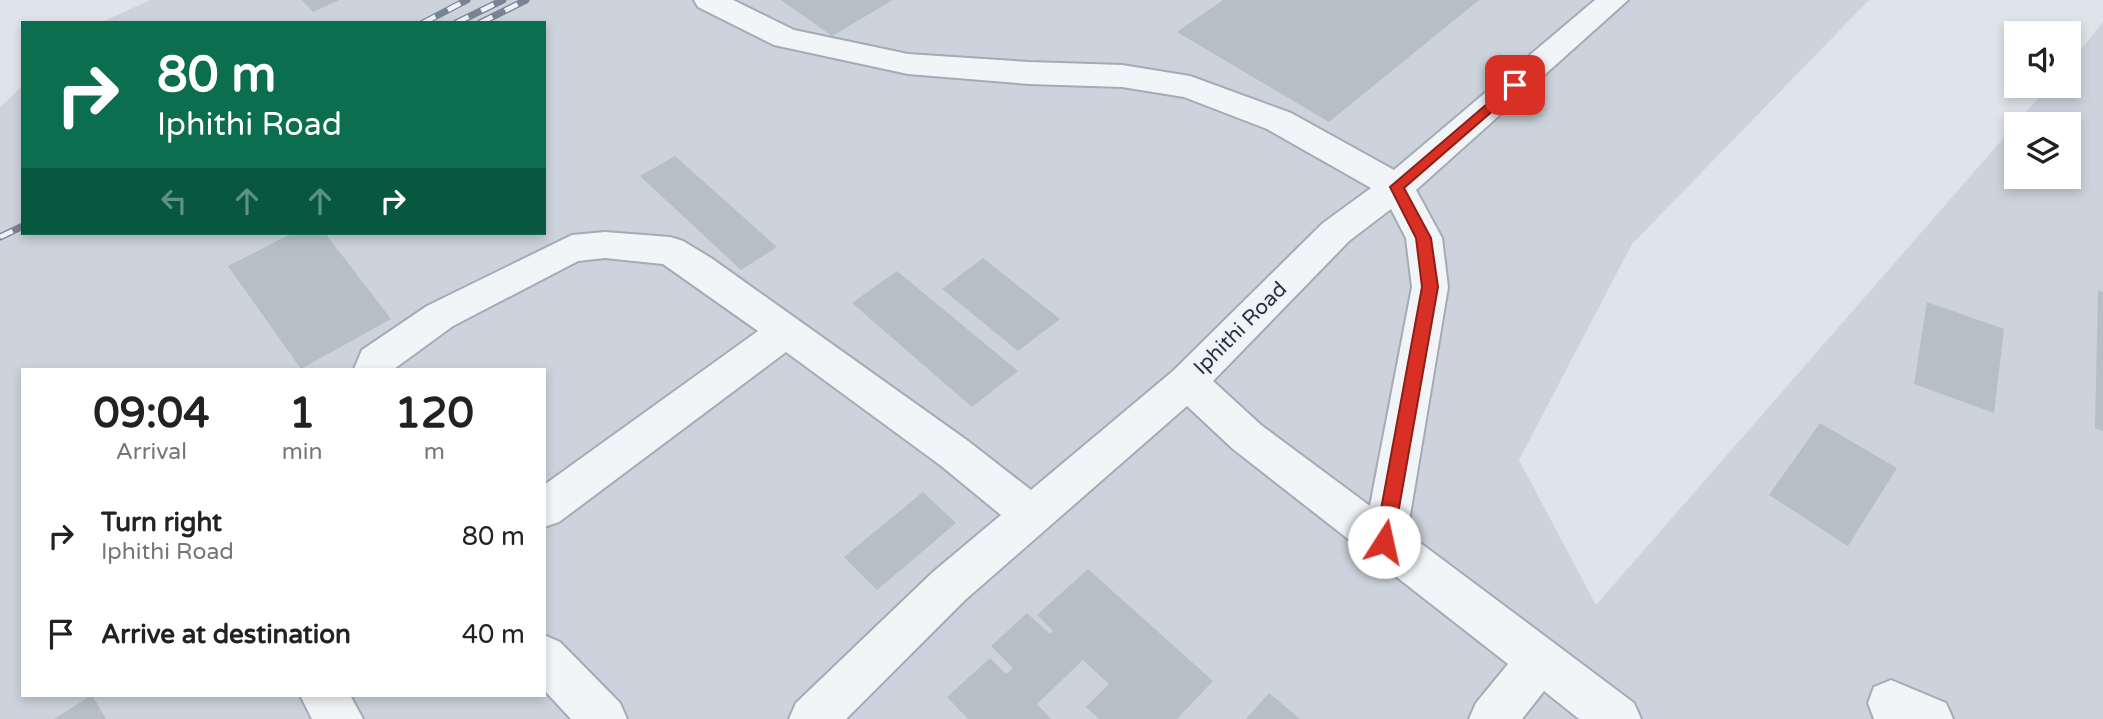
<!DOCTYPE html>
<style>
body{margin:0;font-family:"Varela Round",sans-serif;background:#f2f2f2;color:#222;height:100vh;display:flex;flex-direction:column;font-size:26px;white-space:nowrap}
*{box-sizing:border-box;margin:0}
p{font-size:23px;color:#767676}
.icon{flex:none;width:38px;height:38px;fill:none;stroke:currentColor;stroke-width:2;stroke-linecap:round;stroke-linejoin:round}
.map{position:relative;flex:1;overflow:hidden}
.side{position:absolute;left:21px;top:368px;width:525px;height:329px;display:flex;flex-direction:column;background:#fff;border-radius:0px;box-shadow:0 4px 10px #0003}
.side>*{flex:none}
.guide{position:absolute;left:21px;top:21px;width:525px;height:214px;border-radius:0px;box-shadow:0 4px 10px #0003;background:#0b6e4f;color:#fff;overflow:hidden}
.fabs{position:absolute;left:2004px;top:21px;display:grid;gap:14px}
.fabs a{display:grid;place-items:center;width:77px;height:77px;border-radius:0px;background:#fff;box-shadow:0 4px 10px #0003;font-size:35px}
.pin{position:absolute;display:grid;place-items:center;width:60px;height:60px;color:#fff;margin:-30px;border-radius:14px;box-shadow:0 4px 10px #0006}
.me{position:absolute;width:77px;margin:-38px;rotate:10deg;stroke-linejoin:round;filter:drop-shadow(0 0 5px #0008)}
.turn{display:flex;align-items:center;gap:24px;height:147px;padding:0 21px;font-size:32px}
.turn .icon{width:91px;height:91px;stroke-width:2.5}
.turn b{display:block;font-size:49px;line-height:60px}
.lanes{display:flex;align-items:center;height:66px;padding:0 21px;background:#0003;justify-content:center;gap:35px;direction:ltr}
.lanes .off{opacity:.35}
.eta{display:flex;justify-content:space-evenly;align-items:center;height:119px;text-align:center}
.eta b{font-size:42px;font-weight:700;line-height:49px}
ul{padding:0;list-style:none}
li{display:flex;align-items:center;gap:21px;height:98px;padding:0 21px}
li div{flex:1}
li b{display:block;font-size:26px}
li em{font-style:normal}
.map>svg:first-child{display:block}
.built{fill:#cdd3dc;fill-rule:evenodd}
.building{fill:#b6bec7}
.lines{fill:none;stroke-linecap:round;stroke-linejoin:round}
.minor-casing{stroke:#a4abb4;stroke-width:4}
.minor{fill:#f2f5f8;fill-rule:evenodd}
.rail-casing{stroke:#788495;stroke-width:7}
.rail{stroke:#eff3f7;stroke-width:4.5;stroke-dasharray:14;stroke-linecap:butt}
.route{fill:#d93025;stroke:#8d1f18;stroke-width:2}
.labels{text-anchor:middle;stroke-width:6;stroke-linejoin:round;paint-order:stroke}
.street-label{font-size:21px;fill:#273342;stroke:#eff3f7}
</style>
<div class="map">
<svg width="2103" height="719" viewBox="0 0 2103 719">
<rect width="100%" height="100%" fill="#dfe4ea"/>
<!-- built -->
<path class="built" d="M150,0H1869L1632,244L1519,460L1596,605L2049,86H2068L2069,64L2103,22V719H0V107L23,86V233H544V23H100ZM2016,124H2068V177H2016ZM23,369H544V695H23Z"/>
<!-- building -->
<g class="building">
<path d="M302,0H339L313,12Z"/>
<path d="M781,0H893L832,36Z"/>
<path d="M1223,0H1479L1329,122L1177,32Z"/>
<path d="M675,156L777,247L741,270L640,176Z"/>
<path d="M293,233H325L391,319L301,369L228,266Z"/>
<path d="M983,258L1060,319L1018,351L942,289Z"/>
<path d="M897,271L1018,371L972,407L852,303Z"/>
<path d="M2098,290L2103,292V431L2095,428Z"/>
<path d="M1927,302L2004,329L1994,413L1914,384Z"/>
<path d="M1820,423L1897,468L1848,546L1769,495Z"/>
<path d="M923,492L956,523L877,590L844,557Z"/>
<path d="M1088,569L1213,681L1177,719H1099L1086,707L1109,684L1083,660L1037,704L1051,719H968L947,697L990,658L1006,674L1013,668L991,646L1027,613L1050,634L1053,631L1037,615Z"/>
<path d="M1269,693L1300,719H1246Z"/>
<path d="M92,695L106,719H54Z"/>
</g>
<g class="lines">
<!-- minor casing -->
<g class="minor-casing">
<g id="minor">
<path d="M694,0H733L794,30L908,54L1029,62L1122,65L1190,76L1291,113L1394,170L1595,0H1628L1416,190L1442,238L1448,287L1407,533L1634,703L1641,719H1579L1544,691L1522,719H1469L1476,703L1508,664L1233,449L1187,406L965,600L846,719H789L796,703L933,572L1001,515L940,465L786,352L559,522L544,527V485L758,331L663,264L605,258L578,261L453,326L394,369H354L362,350L427,306L572,235L605,232L670,237L683,241L711,258L968,441L1031,490L1173,371L1323,223L1371,188L1267,129L1184,97L1122,87L1029,84L908,74L774,45L698,7ZM1391,209L1406,238L1412,287L1370,506L1261,425L1213,381L1349,241Z"/>
<path d="M544,635L560,642L620,703L627,719H571L544,690Z"/>
<path d="M1891,680L1946,703L1953,719H1874L1868,703L1874,687Z"/>
<path d="M300,695H350L363,719H312Z"/>
</g>
</g>
<!-- minor -->
<use href="#minor" class="minor"/>
<!-- rail casing -->
<g class="rail-casing">
<g id="rail">
<path d="M423,23L467,0"/>
<path d="M456,23L503,0"/>
<path d="M480,23L526,0"/>
<path d="M0,237L23,226"/>
</g>
</g>
<!-- rail -->
<use href="#rail" class="rail"/>
</g>
<!-- route -->
<path class="route" d="M1515,80L1519,82V88L1404,188L1431,238L1438,287L1393,542L1390,548L1384,550L1378,548L1375,542L1422,287L1416,238L1390,187Z"/>
<g class="labels">
<!-- street labels -->
<g class="street-label">
<text transform="translate(1240 328) rotate(-45)" y="7">Iphithi Road</text>
</g>
</g>
</svg>
<div class="fabs">
<a><svg class="icon" aria-label="sound" viewBox="0 0 24 24"><path d="M4 9h4l5-4v14l-5-4H4zM17 9q2 3 0 6"/></svg></a>
<a><svg class="icon" aria-label="layers" viewBox="0 0 24 24"><path d="M12 4l9 5-9 5-9-5zM3 14l9 5 9-5"/></svg></a>
</div>
<div class="pin" style="left:1515px;top:85px;background:#d93025"><svg class="icon" aria-label="arrive" viewBox="0 0 24 24"><path d="M6 21V4h12l-3 4 3 4H6"/></svg></div>
<svg class="me" style="left:1384px;top:542px" viewBox="-20 -20 40 40"><circle r="19" fill="#fff"/><path d="M0-13L10 11 0 6-10 11z" fill="#d93025"/></svg>
<div class="guide">
<div class="turn"><svg class="icon" aria-label="right" viewBox="0 0 24 24"><path d="M7 20v-9h11M14 6l5 5-5 5"/></svg><div><b>80 m</b>Iphithi Road</div></div>
<div class="lanes"><svg class="icon off" aria-label="left" viewBox="0 0 24 24"><path d="M17 20v-9H6M10 6l-5 5 5 5"/></svg><svg class="icon off" aria-label="ahead" viewBox="0 0 24 24"><path d="M12 20V5M6 11l6-6 6 6"/></svg><svg class="icon off" aria-label="ahead" viewBox="0 0 24 24"><path d="M12 20V5M6 11l6-6 6 6"/></svg><svg class="icon" aria-label="right" viewBox="0 0 24 24"><path d="M7 20v-9h11M14 6l5 5-5 5"/></svg></div>
</div>
<section class="side">
<div class="eta">
<div><b>09:04</b><p>Arrival</p></div>
<div><b>1</b><p>min</p></div>
<div><b>120</b><p>m</p></div>
</div>
<ul>
<li><svg class="icon" aria-label="right" viewBox="0 0 24 24"><path d="M7 20v-9h11M14 6l5 5-5 5"/></svg><div><b>Turn right</b><p>Iphithi Road</p></div><em>80 m</em></li>
<li><svg class="icon" aria-label="arrive" viewBox="0 0 24 24"><path d="M6 21V4h12l-3 4 3 4H6"/></svg><div><b>Arrive at destination</b></div><em>40 m</em></li>
</ul>
</section>
</div>
